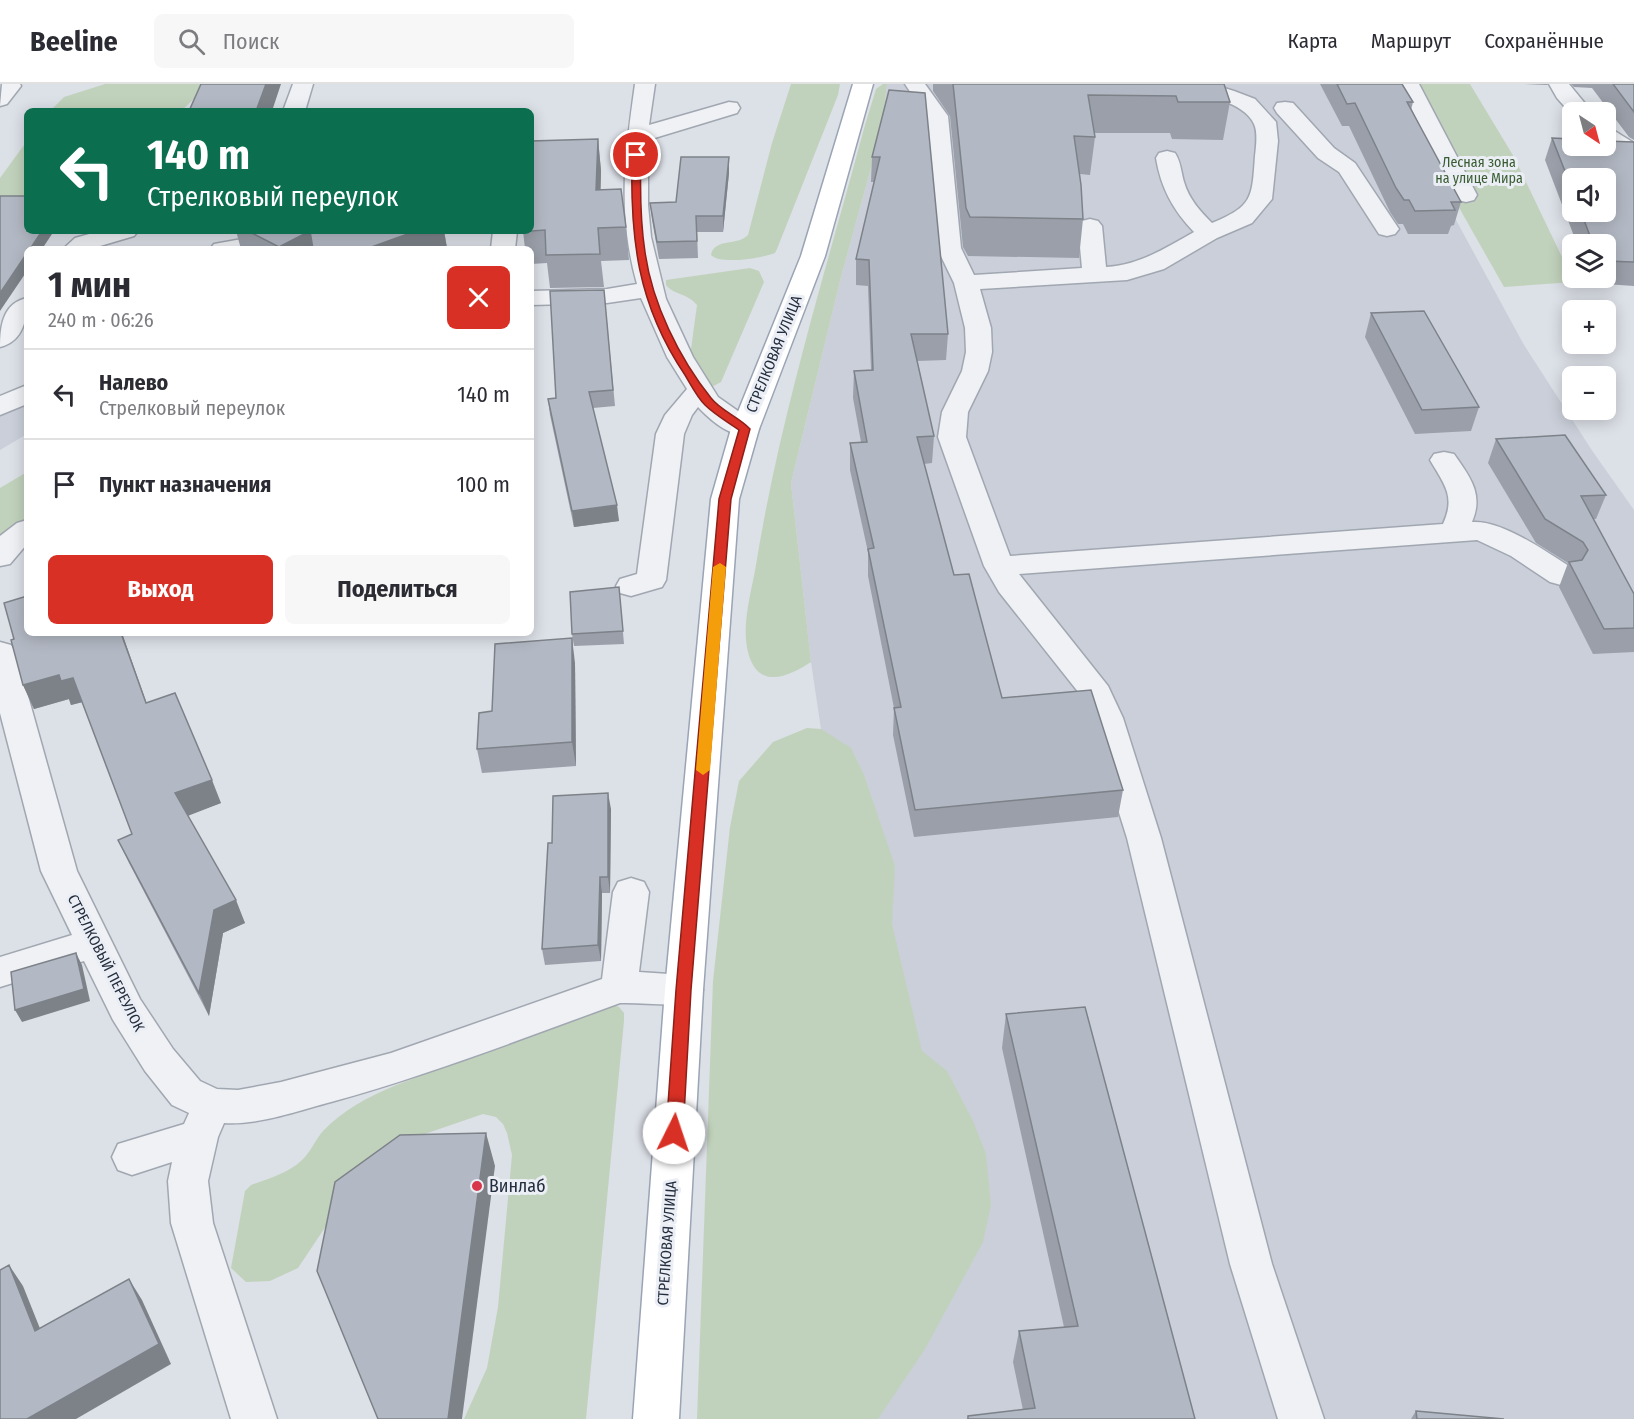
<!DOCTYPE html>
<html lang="ru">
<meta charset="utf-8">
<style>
body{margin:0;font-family:"Fira Sans Condensed",sans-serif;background:#f7f7f7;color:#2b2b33;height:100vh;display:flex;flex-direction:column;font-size:22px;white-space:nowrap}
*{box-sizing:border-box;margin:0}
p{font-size:20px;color:#7c7c81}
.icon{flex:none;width:33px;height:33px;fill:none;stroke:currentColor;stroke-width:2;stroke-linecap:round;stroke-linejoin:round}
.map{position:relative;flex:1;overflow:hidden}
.sheet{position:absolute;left:24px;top:162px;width:510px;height:390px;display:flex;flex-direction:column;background:#fff;border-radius:9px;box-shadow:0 3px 15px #0003}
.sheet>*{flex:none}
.top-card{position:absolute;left:24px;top:24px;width:510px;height:126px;border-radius:9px;box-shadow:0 3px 15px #0003;background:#0b6e4f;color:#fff;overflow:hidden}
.needle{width:39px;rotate:144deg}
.tools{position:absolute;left:1562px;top:18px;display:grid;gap:12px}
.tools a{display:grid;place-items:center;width:54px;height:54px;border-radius:9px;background:#fff;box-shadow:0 3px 15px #0003;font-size:30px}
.pin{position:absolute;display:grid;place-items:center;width:51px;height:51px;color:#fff;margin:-26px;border:3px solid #fff;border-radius:50%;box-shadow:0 2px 6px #0007}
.me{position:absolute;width:66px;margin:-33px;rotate:4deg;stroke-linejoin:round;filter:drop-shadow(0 0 4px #0008)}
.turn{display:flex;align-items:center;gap:21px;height:126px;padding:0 24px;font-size:27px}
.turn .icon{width:78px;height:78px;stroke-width:2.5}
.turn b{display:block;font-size:42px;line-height:51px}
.round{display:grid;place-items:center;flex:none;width:63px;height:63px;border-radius:9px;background:#f7f7f7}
.overview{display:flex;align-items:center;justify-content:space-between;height:102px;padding:0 24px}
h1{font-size:36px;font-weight:700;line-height:45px}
.cta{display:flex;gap:12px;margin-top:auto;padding:12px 24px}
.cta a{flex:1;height:69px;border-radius:9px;background:#d93025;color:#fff;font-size:24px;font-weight:700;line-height:69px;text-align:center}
.cta a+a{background:#f7f7f7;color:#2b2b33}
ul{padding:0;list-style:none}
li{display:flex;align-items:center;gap:18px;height:90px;padding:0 24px;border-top:2px solid #e1e1e2}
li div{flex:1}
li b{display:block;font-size:22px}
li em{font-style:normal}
header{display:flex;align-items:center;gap:36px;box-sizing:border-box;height:84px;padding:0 30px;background:#fff;border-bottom:2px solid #e1e1e2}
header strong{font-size:28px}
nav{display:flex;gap:33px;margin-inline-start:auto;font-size:21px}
.search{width:420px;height:54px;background:#f7f7f7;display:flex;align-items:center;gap:15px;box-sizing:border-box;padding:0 21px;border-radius:9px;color:#7c7c81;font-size:22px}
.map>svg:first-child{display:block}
.built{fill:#cacfd9}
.green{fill:#c1d2bc}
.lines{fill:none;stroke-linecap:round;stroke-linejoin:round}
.minor-casing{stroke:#a1a7b1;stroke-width:3}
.major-casing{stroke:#9aa4b4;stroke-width:3}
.minor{fill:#eff1f5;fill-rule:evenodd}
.major{fill:#fff;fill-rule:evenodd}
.wall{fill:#9a9fa9;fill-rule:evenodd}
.shaded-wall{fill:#7d8289}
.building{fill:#b3b9c4;stroke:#7d8289;stroke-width:1.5}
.route{fill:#d93025;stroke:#8d1f18;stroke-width:1.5}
.slow{fill:#f59e0b}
.poi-dot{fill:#d7364b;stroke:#ebeff5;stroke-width:2}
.labels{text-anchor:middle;stroke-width:6;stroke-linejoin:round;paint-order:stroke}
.far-park-label{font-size:14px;fill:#385b31;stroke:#ebeff5}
.street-label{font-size:15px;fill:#252e3e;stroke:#ebeff5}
.near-poi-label{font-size:18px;fill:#252e3e;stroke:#ebeff5;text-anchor:start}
</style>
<header>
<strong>Beeline</strong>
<div class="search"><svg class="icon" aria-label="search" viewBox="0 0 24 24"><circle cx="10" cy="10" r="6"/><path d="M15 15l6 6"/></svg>Поиск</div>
<nav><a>Карта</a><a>Маршрут</a><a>Сохранённые</a></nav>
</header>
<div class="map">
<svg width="1634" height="1335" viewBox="0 0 1634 1335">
<rect width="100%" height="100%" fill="#dce0e7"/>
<!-- built -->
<g class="built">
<path d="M887,0H1382L1524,261L1593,368L1634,426V1335H782L821,645L811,578L791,399L841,193L882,44Z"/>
<path d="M23,318L27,319V350L0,366V332Z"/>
</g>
<!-- green -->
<g class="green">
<path d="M105,0H210L181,27H50L64,13Z"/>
<path d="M791,0H840L838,11L777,165L775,169C762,174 720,181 711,171C714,154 738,162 748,151L772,59Z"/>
<path d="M883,0H887L882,44L841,193L791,399L811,578C794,589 765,605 752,579C738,550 751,511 756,481C780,332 826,186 865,41L876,5Z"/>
<path d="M1389,0H1470L1514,73L1574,198L1504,203Z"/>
<path d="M27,57V130L0,167V94Z"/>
<path d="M750,184L759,187L764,198L721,298L710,304L691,279V265L697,221C687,209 674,211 666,201V196Z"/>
<path d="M27,388V434L0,456V404Z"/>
<path d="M807,644L821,645L851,664L864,691L895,782L892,840L922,967L947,987L973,1037L986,1070L991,1121L983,1158L925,1265L878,1335H697L713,897L730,743L739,697L773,658Z"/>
<path d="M609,919L619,923L624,929V937L586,1335H464L487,1284L498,1223L512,1071L507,1049L503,1040L496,1033L483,1030L416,1053L356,1097L298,1184L270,1197L246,1198L231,1184L245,1107L251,1101C268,1095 288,1089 301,1077C311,1068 315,1056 323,1047C343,1026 368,1013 394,1002Z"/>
</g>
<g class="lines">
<!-- minor casing -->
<g class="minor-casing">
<g id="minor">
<path d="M2,0H20L21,2L7,20L0,22Z"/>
<path d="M293,0H313L305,27H283Z"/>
<path d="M635,0H655L649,41L729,18L737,19L740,24L737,29L648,56V121L651,153L666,215L693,273L718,313L755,339L759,345L755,351C734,356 712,338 698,323L692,331L684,350L666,496L662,503L631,512L620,509L616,502L620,495L637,490L656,350L665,331L687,305L667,273L641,214L607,219L531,221V207L607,205L637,200C617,129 625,71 635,0Z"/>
<path d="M905,0H925L948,32L961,164L974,191L1082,184L1078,142L1082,137L1090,135L1098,137L1102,142L1106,183C1140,181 1165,164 1194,148C1173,126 1161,104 1156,74L1159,69L1167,67L1175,69C1181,78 1181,88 1184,98C1189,115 1200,127 1212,139C1253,122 1252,114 1255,72C1256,63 1258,48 1254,40C1245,18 1201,10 1181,4L1178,0H1211L1234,7L1255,15L1276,38L1278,57L1272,115L1252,139L1217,154L1164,185L1127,196L980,205L991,244L992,268L988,287L968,328L966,353L1010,472L1443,440C1456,412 1444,400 1430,376L1434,370L1444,368L1454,370C1470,393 1484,410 1472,438C1503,436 1546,468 1572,484L1576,491L1572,498L1561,501L1550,498L1511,472L1477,456L1019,490L1108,602L1123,634L1161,754L1272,1180L1324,1335H1278L1230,1180L1127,754L1083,614L999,508L984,482L938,353L942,328L962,287L966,268L965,244L954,199L937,164L926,32Z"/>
<path d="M1399,0H1419L1477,111L1474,116L1466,118L1458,116L1455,111Z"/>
<path d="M1549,0H1569L1592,28H1572V31L1557,14Z"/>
<path d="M1285,18L1293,19L1334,64L1355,79L1399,145L1395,150L1387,152L1379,150L1339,88L1318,74L1277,29L1274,24L1277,19Z"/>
<path d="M1605,44L1613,46L1634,59V76L1626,74L1605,60Z"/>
<path d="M100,147H138L134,152L90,165H63L75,154Z"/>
<path d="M493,147H517L515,165H491Z"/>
<path d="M265,151L308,153L345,160L349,165H210L214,160Z"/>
<path d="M27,214C27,234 24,257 0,263C0,242 3,219 27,214Z"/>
<path d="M27,301V320L0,331V312Z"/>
<path d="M27,436V460L10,480L0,482V452L17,439Z"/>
<path d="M0,558L11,561L16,569L77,787L140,915L173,965L200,997L217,1005L238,1006L281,998L391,969L602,895L613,808L618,798L631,794L644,798L649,808L639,888L684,891L697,895L703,906L697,917C676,924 644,918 620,919C524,954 429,991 331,1018C297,1027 260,1041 224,1039L218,1053L208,1097L213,1139L277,1335H231L171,1139L168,1097L172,1078L132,1091L118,1086L112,1073L118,1060L184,1040L189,1029L172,1021L145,987L113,936L84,877L0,903V873L72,851L41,787L0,629Z"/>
</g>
</g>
<!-- major casing -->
<g class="major-casing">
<path id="major" d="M853,0H873L825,172L759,345L739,415L703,906L679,1335H633L665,906L711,415L731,345L801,172Z"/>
</g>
<!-- minor -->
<use href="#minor" class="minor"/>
<!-- major -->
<use href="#major" class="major"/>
</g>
<!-- wall -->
<g class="wall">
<path d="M933,0H1224L1230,18L1223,56L1172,55L1170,49H1094L1095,53L1090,91L1080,90L1083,135L1079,174L968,172L963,163L950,32L933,7Z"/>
<path d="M1320,0H1402L1413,18L1411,26L1461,118L1454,141L1451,142L1448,150H1408L1403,140H1398L1390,128L1349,42H1342Z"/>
<path d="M1524,0H1548L1547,1Z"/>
<path d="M1571,0H1634V56L1629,53L1592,4L1574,3Z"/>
<path d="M889,6L948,250L946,276L917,277L934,352L932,379L924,380L954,491L1002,614L1123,706L1118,733L914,753L893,651L894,624L868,492V468L850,386V359L861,358L853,314L854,287L871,286L868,202L856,201V175L874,98H871L872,73Z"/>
<path d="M1552,54L1634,58V202L1591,199L1589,194H1605V160H1577L1545,76ZM1572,94L1605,128H1572Z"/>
<path d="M598,55L601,87L600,106L626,143L629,176L601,177L604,203L550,204L547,179L531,180V165H525L523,147Z"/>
<path d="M729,89L723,148H697L698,174L659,175L652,136L650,119L676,118Z"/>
<path d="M236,147H444L447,164L241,165Z"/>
<path d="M604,206L615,322L593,324L619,437L574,443L550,331L548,315L556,314Z"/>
<path d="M1371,229L1479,323L1471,347L1415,350L1365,253Z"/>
<path d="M1496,355L1606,411L1596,435H1593L1634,510V568L1593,570L1559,503L1568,479L1536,459L1488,379Z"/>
<path d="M619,503L624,560L574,562L572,550Z"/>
<path d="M575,579L576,682L482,689L477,665Z"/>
<path d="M23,601L146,619L221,719L188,731L245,839L223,849L209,932L129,779L118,756L132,750L82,618L71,621L69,615L34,625Z"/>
<path d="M611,725L610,809H602L601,877L545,881L542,865L552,759Z"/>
<path d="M1006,930L1195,1335H967L968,1332L1023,1326L1013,1278L1019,1247L1064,1243L1002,964Z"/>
<path d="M1416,1327L1504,1335H1411Z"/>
</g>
<!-- shaded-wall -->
<g class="shaded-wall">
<path d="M266,0H281L272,27H256Z"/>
<path d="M598,55L601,87L600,139L596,106Z"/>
<path d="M729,73V89L723,148V132Z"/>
<path d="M42,147H54L42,165H30Z"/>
<path d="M310,147L314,165H279V163Z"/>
<path d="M416,147H444L447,164L366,165Z"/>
<path d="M27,169V187L0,227V209Z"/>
<path d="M617,421L619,437L574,443L572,427Z"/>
<path d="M121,549H122L155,643L146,619Z"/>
<path d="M572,554L575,579L576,682L572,658Z"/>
<path d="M59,591L73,594L83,618L71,621L69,615L34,625L23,601Z"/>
<path d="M212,696L221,719L185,733L175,709Z"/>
<path d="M608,709L611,725L610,809L608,793Z"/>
<path d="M600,793L602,809L601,877L598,861Z"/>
<path d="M236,816L245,839L223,849L209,932L199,909L214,826Z"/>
<path d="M76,869L82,881L90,917L22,938L15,926Z"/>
<path d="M486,1049L495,1082L462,1335H448Z"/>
<path d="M9,1181L23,1202L49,1267L35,1247Z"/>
<path d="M129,1195L142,1216L171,1280L76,1335H27Z"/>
</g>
<!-- building -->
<g class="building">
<path d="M201,0H266L256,27H189Z"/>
<path d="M953,0H1224L1230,18H1178L1176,12L1088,11L1095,53L1074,52L1081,101L1083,135L970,133L966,124Z"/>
<path d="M1337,0H1402L1413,18H1407L1461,118H1451L1455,126L1415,127L1409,116H1404L1396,104L1355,19L1347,20Z"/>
<path d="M1613,0H1634V28Z"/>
<path d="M889,6L925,9L948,250H911L934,352L917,353L954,491L969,490L1002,614L1091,606L1123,706L915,726L894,624L901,623L868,465L874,464L850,359L867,358L854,287L873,286L869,176L856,175L880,73H872Z"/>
<path d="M1552,54L1572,55V62H1605V57L1634,58V178L1605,177V160H1593L1581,128H1605V94H1572V105Z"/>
<path d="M598,55L596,106L621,105L626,143L598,144L600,170L546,171L545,146L531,147V57Z"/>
<path d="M681,73H729L723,132H696L697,157L657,158L650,119L676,118Z"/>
<path d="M0,112H27V147H42L30,165H27V169L0,209Z"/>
<path d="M248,147H416L366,165H313L310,147L279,163Z"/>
<path d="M604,206L613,306L589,308L617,421L572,427L548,315L556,314L550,207Z"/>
<path d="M1424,227L1479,323L1422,326L1371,229Z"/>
<path d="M1565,351L1606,411L1581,412L1634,510V544L1604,545L1569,478L1582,476L1588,466L1583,458L1545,435L1496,355Z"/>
<path d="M619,503L623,547L572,550L570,508Z"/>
<path d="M27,512V549H121L146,619L175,609L212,696L175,709L236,816L214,826L199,909L118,756L132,750L73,594L61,597L59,591L23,601L11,556L14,555L4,519Z"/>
<path d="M572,554V658L477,665L479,629L492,627L495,560Z"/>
<path d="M608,709V793H600L598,861L542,865L548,759H552L553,712Z"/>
<path d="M76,869L84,905L15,926L11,888Z"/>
<path d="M1085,923L1195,1335H968V1332L1035,1324L1019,1247L1078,1242L1006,930Z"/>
<path d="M486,1049L448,1335H378L317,1187L335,1098L400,1051Z"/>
<path d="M9,1181L35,1247L129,1195L159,1260L27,1335H0V1186Z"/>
<path d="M1416,1327L1504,1335H1417Z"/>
</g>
<!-- route -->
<path class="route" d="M636,68L641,71C640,103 640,136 645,168C652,219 679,274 711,314C721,327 739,333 750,345L731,415L691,906L683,1049L680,1054L674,1056L668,1054L666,1049L676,906L719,415L739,346C728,338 715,331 705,321C697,313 691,301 685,291C637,220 630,154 632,71Z"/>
<!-- slow -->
<path class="slow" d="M720,479L726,483L710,686L703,691L696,686L713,483Z"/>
<!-- markers -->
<circle class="poi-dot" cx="477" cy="1102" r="6"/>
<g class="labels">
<!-- far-park labels -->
<g class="far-park-label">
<text x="1479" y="83">Лесная зона<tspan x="1479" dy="16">на улице Мира</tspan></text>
</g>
<!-- street labels -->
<g class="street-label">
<text transform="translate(774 270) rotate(-68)" y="5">СТРЕЛКОВАЯ УЛИЦА</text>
<text transform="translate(106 879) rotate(63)" y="5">СТРЕЛКОВЫЙ ПЕРЕУЛОК</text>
<text transform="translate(667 1159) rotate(-86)" y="5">СТРЕЛКОВАЯ УЛИЦА</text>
</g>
<!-- near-poi labels -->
<g class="near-poi-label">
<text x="489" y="1108">Винлаб</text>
</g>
</g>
</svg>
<div class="tools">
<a><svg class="needle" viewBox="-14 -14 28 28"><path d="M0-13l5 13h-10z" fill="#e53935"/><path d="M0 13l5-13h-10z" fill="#7c7c81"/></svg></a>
<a><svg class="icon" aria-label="sound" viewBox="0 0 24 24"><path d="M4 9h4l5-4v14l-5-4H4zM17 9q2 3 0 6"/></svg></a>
<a><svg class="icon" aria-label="layers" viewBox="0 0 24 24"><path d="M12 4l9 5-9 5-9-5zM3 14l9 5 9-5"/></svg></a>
<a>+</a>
<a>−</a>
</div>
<div class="pin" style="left:636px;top:71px;background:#d93025"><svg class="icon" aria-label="arrive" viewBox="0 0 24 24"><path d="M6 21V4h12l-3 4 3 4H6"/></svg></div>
<svg class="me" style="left:674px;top:1049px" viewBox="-20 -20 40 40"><circle r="19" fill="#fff"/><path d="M0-13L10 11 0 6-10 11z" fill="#d93025"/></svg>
<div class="top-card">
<div class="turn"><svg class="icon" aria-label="left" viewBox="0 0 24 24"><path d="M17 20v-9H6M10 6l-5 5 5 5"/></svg><div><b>140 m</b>Стрелковый переулок</div></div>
</div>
<section class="sheet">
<div class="overview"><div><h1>1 мин</h1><p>240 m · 06:26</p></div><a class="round" style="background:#d93025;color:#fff"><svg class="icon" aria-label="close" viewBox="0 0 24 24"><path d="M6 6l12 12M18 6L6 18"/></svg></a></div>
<ul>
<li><svg class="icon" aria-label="left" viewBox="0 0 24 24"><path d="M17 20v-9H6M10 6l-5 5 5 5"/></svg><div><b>Налево</b><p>Стрелковый переулок</p></div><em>140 m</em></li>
<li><svg class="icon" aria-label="arrive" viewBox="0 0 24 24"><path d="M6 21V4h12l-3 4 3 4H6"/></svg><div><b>Пункт назначения</b></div><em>100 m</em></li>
</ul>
<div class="cta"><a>Выход</a><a>Поделиться</a></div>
</section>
</div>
